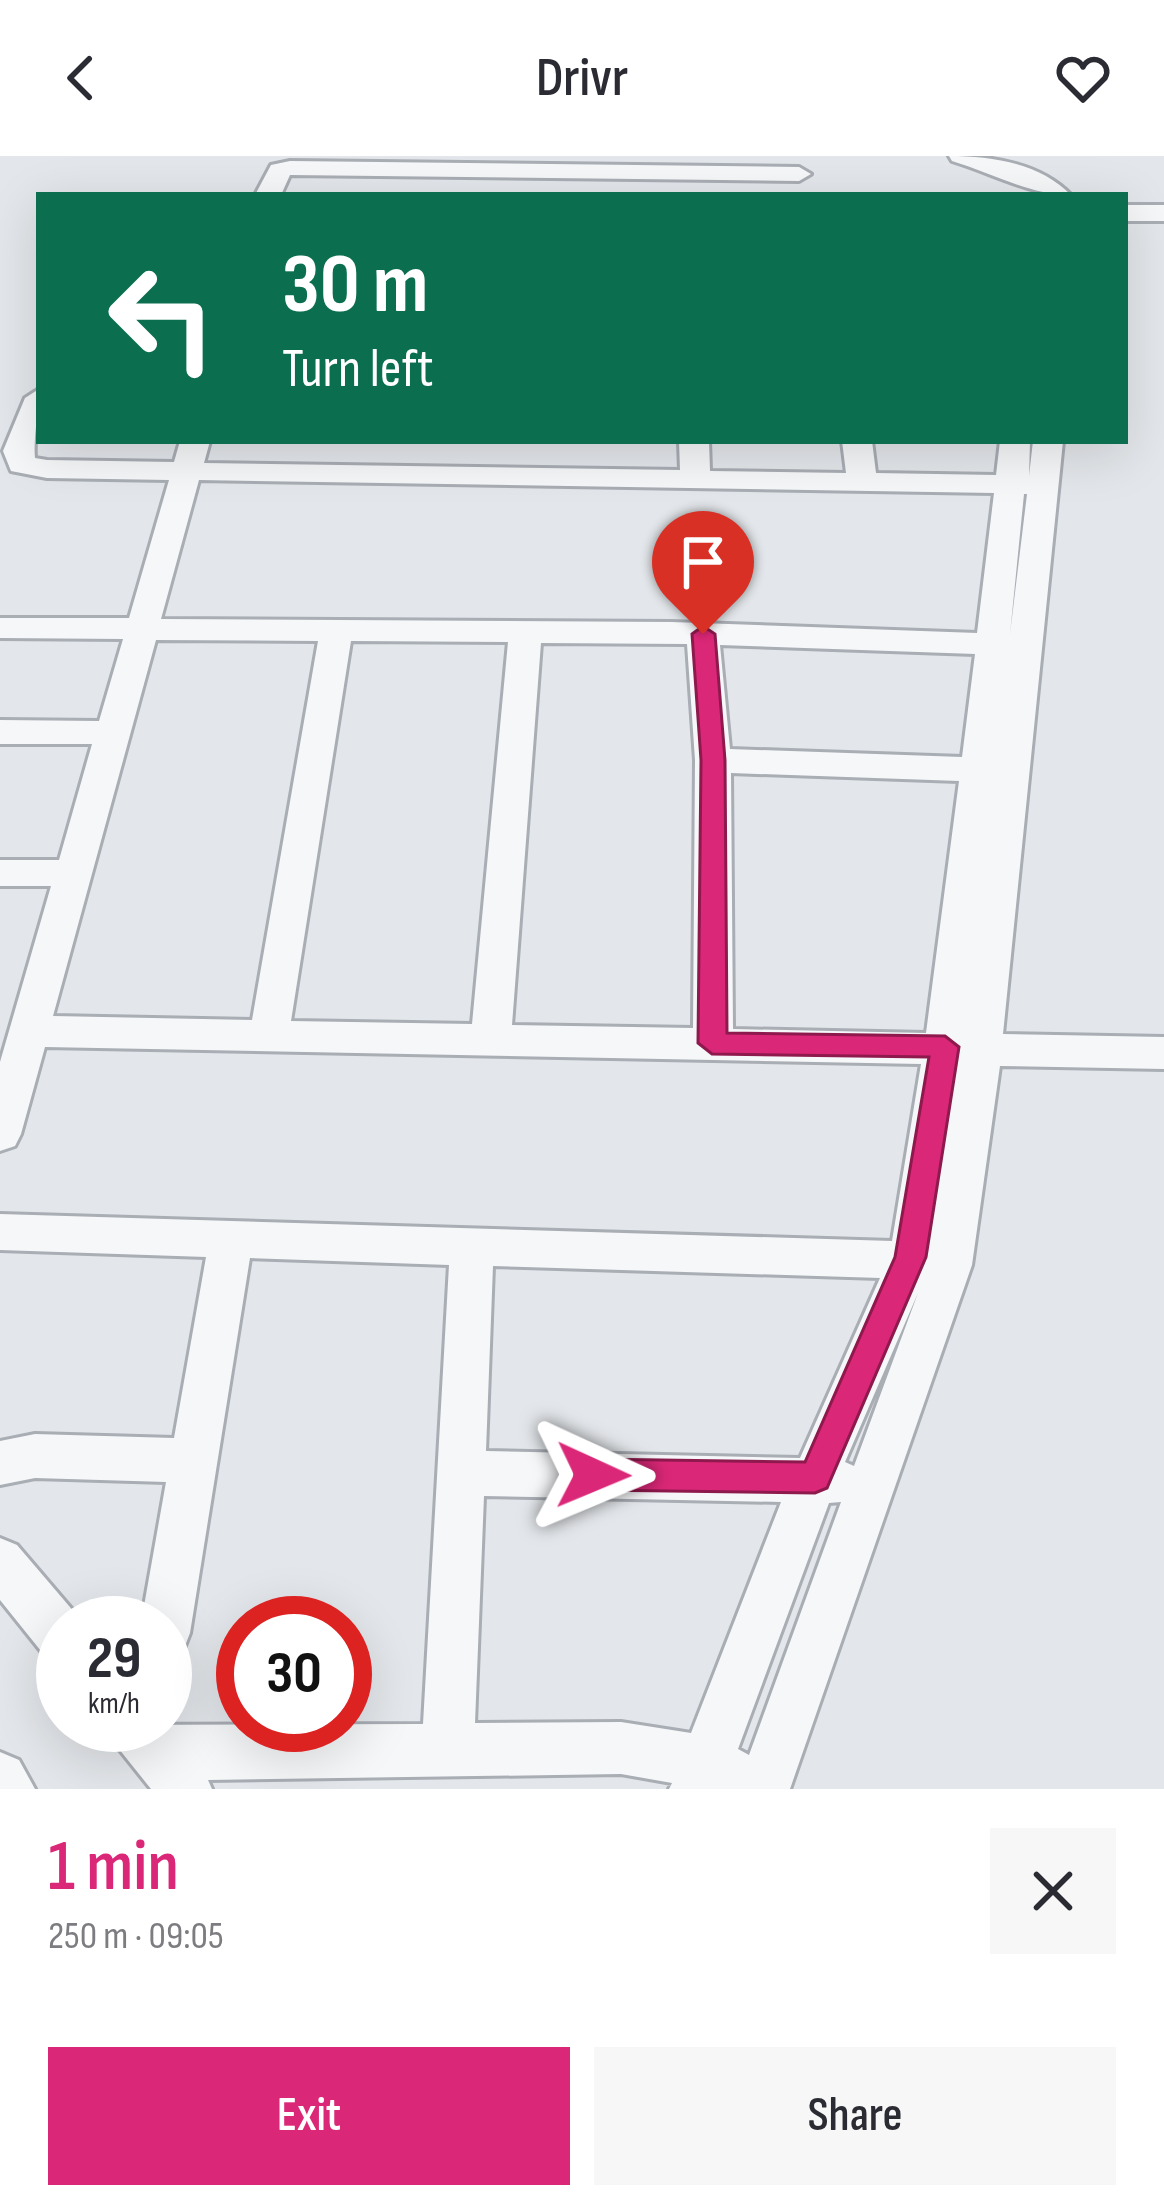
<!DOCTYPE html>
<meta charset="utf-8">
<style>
body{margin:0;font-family:"Sofia Sans Condensed",sans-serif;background:#f7f7f7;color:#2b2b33;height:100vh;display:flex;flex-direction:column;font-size:45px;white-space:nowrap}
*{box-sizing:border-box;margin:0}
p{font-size:39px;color:#7c7c81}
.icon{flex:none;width:66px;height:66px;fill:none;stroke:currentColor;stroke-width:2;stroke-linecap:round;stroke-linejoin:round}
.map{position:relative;height:1633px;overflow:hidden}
.sheet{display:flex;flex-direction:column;background:#fff;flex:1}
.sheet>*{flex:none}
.banner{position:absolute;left:36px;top:36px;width:1092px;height:252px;border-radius:0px;box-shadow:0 12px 48px #0002;background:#0b6e4f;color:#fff;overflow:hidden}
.speed{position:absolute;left:36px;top:1440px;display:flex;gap:24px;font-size:60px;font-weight:700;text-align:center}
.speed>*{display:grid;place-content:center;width:156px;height:156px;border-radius:50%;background:#fff;box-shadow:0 12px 48px #0002;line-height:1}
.speed small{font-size:30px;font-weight:400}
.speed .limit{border:18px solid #d22;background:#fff;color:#111}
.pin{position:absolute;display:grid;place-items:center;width:102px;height:102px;color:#fff;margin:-123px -51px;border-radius:50% 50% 50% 0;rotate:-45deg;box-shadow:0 0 12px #0007}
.pin .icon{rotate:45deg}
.me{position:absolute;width:132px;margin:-66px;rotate:91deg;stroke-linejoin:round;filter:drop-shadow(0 0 9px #0008)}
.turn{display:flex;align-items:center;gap:42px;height:252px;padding:0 48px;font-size:54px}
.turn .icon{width:156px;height:156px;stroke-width:2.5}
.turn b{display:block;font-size:84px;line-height:102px}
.round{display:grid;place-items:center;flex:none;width:126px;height:126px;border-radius:0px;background:#f7f7f7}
.head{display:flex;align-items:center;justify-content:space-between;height:204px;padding:0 48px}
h1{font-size:72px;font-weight:600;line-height:90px;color:#db2777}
.action{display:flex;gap:24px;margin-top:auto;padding:24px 48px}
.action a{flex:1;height:138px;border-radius:0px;background:#db2777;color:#fff;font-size:48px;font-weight:600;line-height:138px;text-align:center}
.action a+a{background:#f7f7f7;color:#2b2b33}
header{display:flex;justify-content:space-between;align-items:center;height:156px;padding:0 48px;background:#fff;font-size:54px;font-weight:600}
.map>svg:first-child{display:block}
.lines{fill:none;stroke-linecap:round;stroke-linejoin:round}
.minor-casing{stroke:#a9adb4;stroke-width:6}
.minor{fill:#f6f7f9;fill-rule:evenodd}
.route{fill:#db2777;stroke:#8e194d;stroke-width:3}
</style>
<header><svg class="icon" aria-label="back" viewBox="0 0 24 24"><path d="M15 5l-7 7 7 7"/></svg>Drivr<svg class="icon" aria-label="heart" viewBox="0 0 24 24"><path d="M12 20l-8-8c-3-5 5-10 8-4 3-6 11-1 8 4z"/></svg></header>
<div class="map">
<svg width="1164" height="1633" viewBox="0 0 1164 1633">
<rect width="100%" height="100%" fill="#e3e6ea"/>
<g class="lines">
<!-- minor casing -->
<g class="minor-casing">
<g id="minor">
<path d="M949,0C991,0 1040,7 1071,39C1030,39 992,17 952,5Z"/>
<path d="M290,5L799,11L811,18L799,25L290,19L281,39H255L271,9Z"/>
<rect x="1125" y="49" width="39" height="16"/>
<path d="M39,233C39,256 33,282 35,302L47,304L174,306L180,285H210L204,307L680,314L679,285H709L710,315L846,317L842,285H872L876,317L996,319L1000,285H1030L1029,320L1033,285H1063L1003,878L1164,881V913L1000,910L972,1109L790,1633H669L672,1627L621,1618L208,1624L212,1633H151L115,1588L108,1569L423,1568L449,1109L250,1102L190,1477L183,1495L165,1502V1467H141L166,1326L35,1322L0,1329V1285L35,1278L174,1282L206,1101L0,1094V1058L892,1085L921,908L45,891L21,978L15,990L0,995V906L51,730H0V704H59L92,588H0V564L99,565L123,483L0,482V462H129L169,324L47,322L11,315L3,295L25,242ZM199,324L994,337L977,477L671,466L161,463ZM1024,338H1027L1010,478ZM156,484L318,485L252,864L53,860ZM351,485L508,486L472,868L291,865ZM541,487L687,488L695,604L693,872L512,869ZM720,489L975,498L962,601L730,593ZM731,617L959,625L926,877L733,873ZM493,1110L880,1122L800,1302L486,1295ZM918,1137L854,1310L845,1306ZM484,1340L781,1346L691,1577L621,1566L475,1567ZM841,1346L749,1599L738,1593L829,1347Z"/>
<path d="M0,1382L17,1389L81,1464L63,1467V1507L45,1500L0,1444Z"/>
<path d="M0,1596L19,1604L35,1633H0Z"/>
</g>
</g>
<!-- minor -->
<use href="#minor" class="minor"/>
</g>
<!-- route -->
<path class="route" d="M703,470L715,478L725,604L727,877L945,880L959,891L926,1101L827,1332L815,1337L593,1334L582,1330L577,1319L582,1308L593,1303L805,1306L895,1101L929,901L712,898L698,887L701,604L692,478Z"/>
</svg>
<div class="speed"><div>29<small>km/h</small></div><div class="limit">30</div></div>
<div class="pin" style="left:703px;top:478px;background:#d93025"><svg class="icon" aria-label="arrive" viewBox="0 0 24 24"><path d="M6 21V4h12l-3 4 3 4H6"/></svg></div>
<svg class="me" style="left:593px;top:1319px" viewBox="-20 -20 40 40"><path d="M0-17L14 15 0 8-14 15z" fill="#db2777" stroke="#fff" stroke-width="4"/></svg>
<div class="banner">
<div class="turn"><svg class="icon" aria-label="left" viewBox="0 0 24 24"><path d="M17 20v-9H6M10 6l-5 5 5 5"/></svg><div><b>30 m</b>Turn left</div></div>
</div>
</div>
<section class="sheet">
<div class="head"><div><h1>1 min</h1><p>250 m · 09:05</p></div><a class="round"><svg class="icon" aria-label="close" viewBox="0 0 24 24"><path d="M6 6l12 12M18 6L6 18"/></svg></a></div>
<div class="action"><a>Exit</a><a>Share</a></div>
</section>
